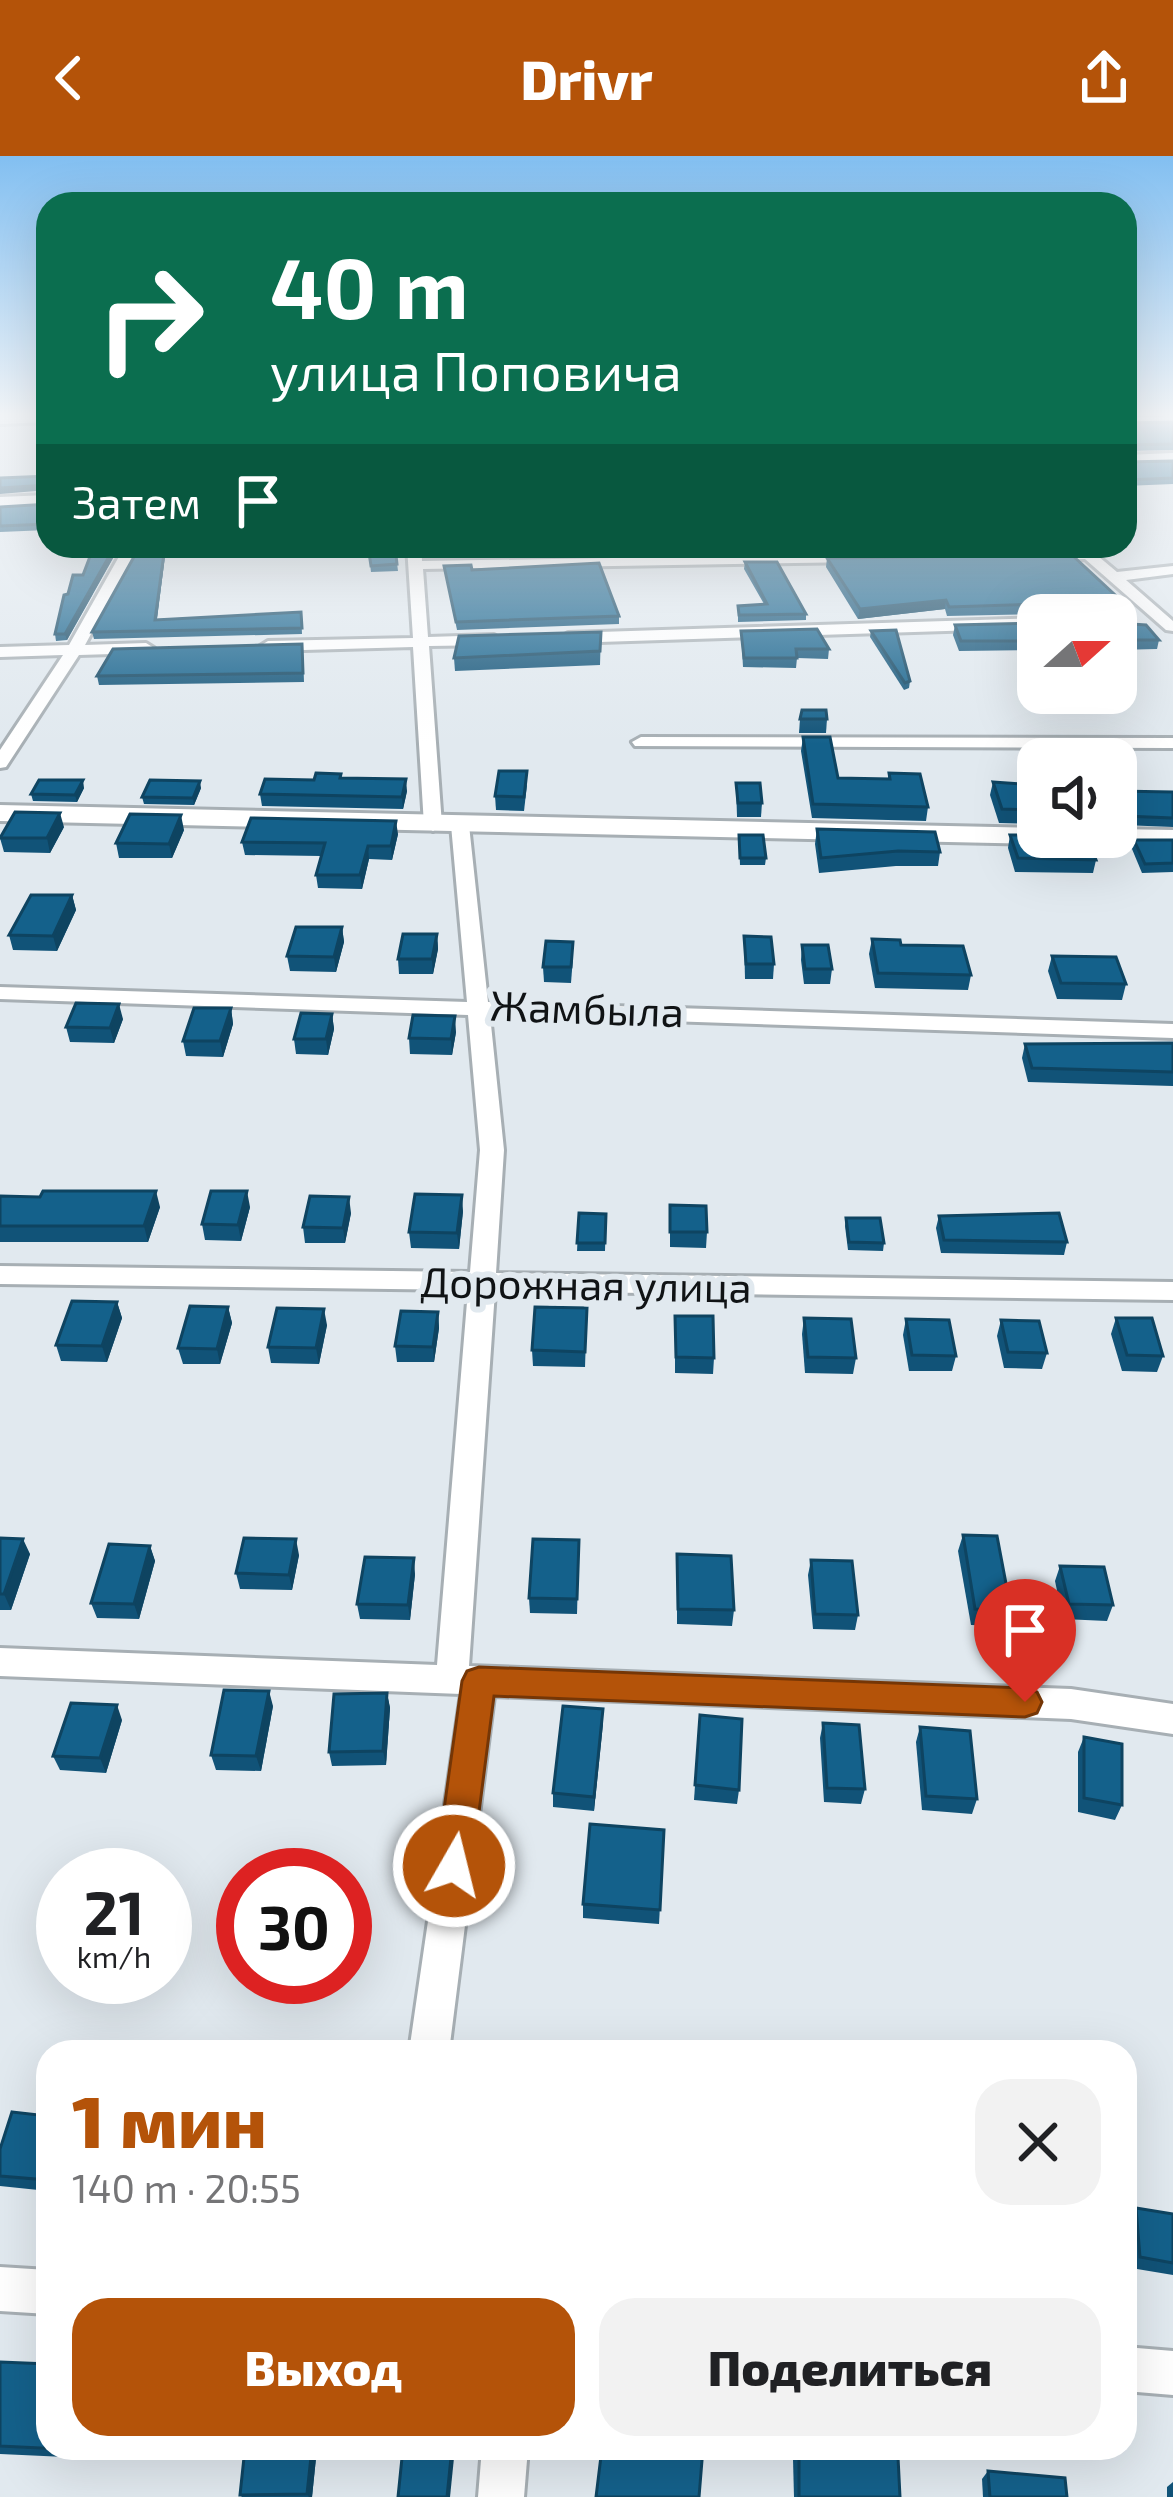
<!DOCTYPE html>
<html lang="ru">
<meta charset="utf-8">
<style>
body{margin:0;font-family:"Exo 2",sans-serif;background:#f2f2f2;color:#202124;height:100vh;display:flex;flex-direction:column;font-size:45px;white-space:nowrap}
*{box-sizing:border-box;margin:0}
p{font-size:39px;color:#757577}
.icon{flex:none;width:66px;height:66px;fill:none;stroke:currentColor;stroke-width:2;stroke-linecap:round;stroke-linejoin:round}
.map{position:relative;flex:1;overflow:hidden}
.sheet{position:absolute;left:36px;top:1884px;width:1101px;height:420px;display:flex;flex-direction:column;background:#fff;border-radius:36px;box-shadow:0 12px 48px #0002}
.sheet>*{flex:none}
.hud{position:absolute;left:36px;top:36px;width:1101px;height:366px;border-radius:36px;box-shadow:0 12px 48px #0002;background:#0b6e4f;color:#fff;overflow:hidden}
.needle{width:78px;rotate:69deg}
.tools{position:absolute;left:1017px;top:438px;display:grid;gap:24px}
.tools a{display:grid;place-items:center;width:120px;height:120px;border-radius:24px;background:#fff;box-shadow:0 12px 48px #0002;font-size:60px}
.speed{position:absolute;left:36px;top:1692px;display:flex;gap:24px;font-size:60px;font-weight:700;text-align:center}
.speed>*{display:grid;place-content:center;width:156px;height:156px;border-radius:50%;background:#fff;box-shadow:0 12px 48px #0002;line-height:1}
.speed small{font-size:30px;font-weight:400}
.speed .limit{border:18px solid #d22;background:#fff;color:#111}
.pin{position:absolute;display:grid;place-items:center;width:102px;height:102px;color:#fff;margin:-123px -51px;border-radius:50% 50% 50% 0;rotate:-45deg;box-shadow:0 0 12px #0007}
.pin .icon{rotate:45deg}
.me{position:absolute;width:132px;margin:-66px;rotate:8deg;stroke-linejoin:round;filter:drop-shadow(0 0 9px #0008)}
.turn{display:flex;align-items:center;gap:42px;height:252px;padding:0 36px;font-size:54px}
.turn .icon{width:156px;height:156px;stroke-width:2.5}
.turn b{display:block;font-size:84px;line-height:102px}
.then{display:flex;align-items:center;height:114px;padding:0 36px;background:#0003;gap:24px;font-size:45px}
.round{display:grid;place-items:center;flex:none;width:126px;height:126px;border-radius:36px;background:#f2f2f2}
.overview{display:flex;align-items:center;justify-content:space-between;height:204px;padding:0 36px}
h1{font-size:72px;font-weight:800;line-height:90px;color:#b45309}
.button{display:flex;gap:24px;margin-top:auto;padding:24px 36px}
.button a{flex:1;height:138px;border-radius:36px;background:#b45309;color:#fff;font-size:48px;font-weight:800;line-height:138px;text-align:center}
.button a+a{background:#f2f2f2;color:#202124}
header{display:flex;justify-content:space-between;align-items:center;height:156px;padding:0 36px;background:#b45309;color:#fff;font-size:54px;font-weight:800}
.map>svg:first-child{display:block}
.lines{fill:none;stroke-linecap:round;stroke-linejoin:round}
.street-casing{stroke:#a7afb4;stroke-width:6}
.secondary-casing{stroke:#a7afb4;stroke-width:6}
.street{fill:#fff;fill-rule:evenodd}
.secondary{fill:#fff;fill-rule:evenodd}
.wall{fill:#115378}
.shaded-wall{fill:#0e4461}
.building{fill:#14618b;stroke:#0e4461;stroke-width:3}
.route{fill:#b45309;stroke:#753606;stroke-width:3}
.labels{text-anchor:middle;stroke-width:12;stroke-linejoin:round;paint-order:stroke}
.street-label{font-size:42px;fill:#101315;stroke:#e1e9ef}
</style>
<header><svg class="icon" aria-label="back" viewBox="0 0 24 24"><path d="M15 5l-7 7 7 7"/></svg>Drivr<svg class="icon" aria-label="share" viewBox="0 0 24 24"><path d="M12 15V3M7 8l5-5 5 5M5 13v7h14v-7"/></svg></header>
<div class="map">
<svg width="1173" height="2341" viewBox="0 0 1173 2341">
<rect width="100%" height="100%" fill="#e1e9ef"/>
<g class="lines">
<!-- street casing -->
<g class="street-casing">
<g id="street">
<path d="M0,260H48V266L0,268Z"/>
<path d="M1173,260V267L1125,270V262Z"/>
<path d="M125,390H139L85,489L146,487L154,492L146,497L79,499L6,611L0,612V594L63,499L0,501V491L69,489Z"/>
<path d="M407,390H421L422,405L861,398L868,402L861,406L423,413L428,481L494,479L502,484L494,489L429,490L442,669L433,675L424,669L413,491L268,495L260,490L268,485L413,482Z"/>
<path d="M1071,390H1086L1117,416L1173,410V418L1126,424L1173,465V475L1166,474L1085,403L1038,404L1031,400L1038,396L1075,395Z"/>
<path d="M1038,462V472L568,487L560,482L568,477Z"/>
<path d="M641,581L1173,582V592L635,590L632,586Z"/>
<path d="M460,663L469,669L488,846L1173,868V882L490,859L504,994L496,1117L1173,1126V1144L495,1135L469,1510L1071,1533L1173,1548V1578L1071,1563L494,1540L449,1896H409L461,1538L0,1520V1492L437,1509L468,1134L0,1128V1110L470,1116L480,994L468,859L0,843V831L467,846L451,669Z"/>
<path d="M0,2111L48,2114V2158L0,2155Z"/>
<path d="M1125,2191L1173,2195V2239L1125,2235Z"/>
<path d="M482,2292H528L524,2341H478Z"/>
</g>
</g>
<!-- secondary casing -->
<g class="secondary-casing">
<g id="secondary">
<path d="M1173,297V307L1125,309V299Z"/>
<path d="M48,339V351L0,353V341Z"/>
<path d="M0,649L1038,672V681H1051L1038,688L0,665Z"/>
<path d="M1116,673L1173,674V690L1106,687L1102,681H1116Z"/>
</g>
</g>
<!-- street -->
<use href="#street" class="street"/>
<!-- secondary -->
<use href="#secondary" class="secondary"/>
</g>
<!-- wall -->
<g class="wall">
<path d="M1173,266V294L1125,295L1127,269Z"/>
<path d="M1173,305V328L1125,330V306Z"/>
<path d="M48,348V374L0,376V351Z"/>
<path d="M116,390L117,395L67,484L56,485L55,478L68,438L83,419Z"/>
<path d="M368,390H395L398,415L371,416Z"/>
<path d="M538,390H592V395L541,399Z"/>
<path d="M814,390H1055L814,393Z"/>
<path d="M166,392L157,463L301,456L302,478L94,483L92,476Z"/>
<path d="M827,402L1127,450L1125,459L1038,458L947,460L945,453L858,463L826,411Z"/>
<path d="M745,406L806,458V464L738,466V450L764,448L744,413Z"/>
<path d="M444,410L472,414L619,460V468L457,474Z"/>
<path d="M1038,467V494L959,495L953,479L955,469Z"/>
<path d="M1116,467L1159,484L1157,493L1116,494Z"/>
<path d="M741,475L829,493L828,503L797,502L796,512L743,511Z"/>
<path d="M871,475L910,525L909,532L904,534L870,481Z"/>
<path d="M601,476L600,509L455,515L454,502Z"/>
<path d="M303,496L304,526L99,529L97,520Z"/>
<path d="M800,563H827L826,577H799Z"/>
<path d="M803,581L838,622L888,623L889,617L928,651L926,665L812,662L801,595Z"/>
<path d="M341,622L407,635L403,653L262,650L260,638L314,624Z"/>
<path d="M993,626L1038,629V668L999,667L990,639Z"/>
<path d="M736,627L762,647L761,661H737Z"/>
<path d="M527,629L524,655L496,654L495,640Z"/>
<path d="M84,632L77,646L33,645L31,638Z"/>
<path d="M201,632L194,649L144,648L142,641Z"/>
<path d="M1116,635L1173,636V671L1122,669L1116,655Z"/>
<path d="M64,671L50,697L4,696L0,682Z"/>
<path d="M817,673L940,696L938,710H896L819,717L815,688Z"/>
<path d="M184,674L172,702H119L116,687Z"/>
<path d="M398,678L392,704L369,703L362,733L318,732L316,719L321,700L245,699L242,686Z"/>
<path d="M739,679L766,702L765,709H740Z"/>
<path d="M1010,679L1096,704L1093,717L1015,716L1008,692Z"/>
<path d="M1134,684H1173V716L1142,717L1132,693Z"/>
<path d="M72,739L76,754L57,795L13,794L9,779Z"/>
<path d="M342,771L344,786L336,816L290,815L287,800Z"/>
<path d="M437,778L438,793L433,818H399L398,803Z"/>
<path d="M744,780L774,808L773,823H745Z"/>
<path d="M872,783L971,819L968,834L875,832L869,798Z"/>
<path d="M802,789L832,813L830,828H804L801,804Z"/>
<path d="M1052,800L1126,828L1122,844L1057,843L1048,815Z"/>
<path d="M573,801L571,827L544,826L543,811Z"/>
<path d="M231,852L233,868L223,901L186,900L183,885Z"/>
<path d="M332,858L334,873L328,899L296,898L294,883Z"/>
<path d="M123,863L114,887L70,886L66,871Z"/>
<path d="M456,876L452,899L410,898L409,882Z"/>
<path d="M1173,887V930L1028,926L1022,902L1025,888Z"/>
<path d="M0,1040L160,1051L148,1086H0Z"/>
<path d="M670,1049L707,1076L706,1092L670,1091Z"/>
<path d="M250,1051L241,1085L205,1084L202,1068Z"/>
<path d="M463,1055L459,1093L411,1092L409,1076Z"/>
<path d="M351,1057L345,1087H305L303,1071Z"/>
<path d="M579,1057L606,1058L605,1095H577Z"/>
<path d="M939,1060L1067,1086L1064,1099L941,1097L936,1072Z"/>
<path d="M846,1062L884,1087L883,1095L848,1094L845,1070Z"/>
<path d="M117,1146L122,1162L107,1206L61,1205L56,1189Z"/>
<path d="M228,1151L232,1167L220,1208H183L178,1192Z"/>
<path d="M587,1152L585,1211L533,1210L532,1194Z"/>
<path d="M438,1156L439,1172L434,1206H397L395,1190Z"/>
<path d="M675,1160L714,1202L713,1218L675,1217Z"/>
<path d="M804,1162L856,1202L853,1218L805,1217L802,1178Z"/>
<path d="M1116,1162L1163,1200L1157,1216L1122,1215L1111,1178Z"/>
<path d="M906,1163L956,1200L952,1215H909L903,1179Z"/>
<path d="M1001,1164L1047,1197L1042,1213L1004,1212L997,1180Z"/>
<path d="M327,1169L319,1208L271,1207L268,1191Z"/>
<path d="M963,1379L1011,1454L1006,1470L971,1469L958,1395Z"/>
<path d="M0,1382L30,1398L11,1454H0Z"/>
<path d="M579,1384L577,1458L530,1457L529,1442Z"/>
<path d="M150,1390L155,1405L139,1463L97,1462L91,1447Z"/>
<path d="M677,1398L734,1454L732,1470L677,1468Z"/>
<path d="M299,1399L292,1434L240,1433L236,1417Z"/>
<path d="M811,1404L858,1459L855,1474L813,1473L808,1419Z"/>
<path d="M1060,1410L1113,1449L1107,1465L1063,1463L1055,1425Z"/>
<path d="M415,1418L410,1464L360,1463L357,1448Z"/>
<path d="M387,1537L390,1552L386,1609L332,1610L329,1596Z"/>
<path d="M273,1550L261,1615L216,1614L211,1599Z"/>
<path d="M603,1553L594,1655L553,1651V1637Z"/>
<path d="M700,1559L739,1634L737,1648L694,1644Z"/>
<path d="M122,1564L106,1617L60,1614L53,1600Z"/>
<path d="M823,1567L865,1633L861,1648L824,1646L820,1582Z"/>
<path d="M920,1571L977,1643L972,1658L922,1654L916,1586Z"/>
<path d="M1084,1581L1122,1649L1115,1664L1078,1656V1596Z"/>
<path d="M664,1674L659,1768L583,1762V1748Z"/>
<path d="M48,1960V2035L0,2030V1993Z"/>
<path d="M1136,2052L1173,2058V2119L1131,2112L1127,2063Z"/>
<path d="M0,2206L111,2292L109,2303L0,2298Z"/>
<path d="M245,2292H317L312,2341H242L240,2339Z"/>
<path d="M798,2292L900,2341H794L793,2303Z"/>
<path d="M988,2315L1067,2341H983L982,2323Z"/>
<path d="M1173,2326V2341H1167V2331Z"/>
</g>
<!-- shaded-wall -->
<g class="shaded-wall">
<path d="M47,329L48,334L0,338V332Z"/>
<path d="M116,390L117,395L67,484L65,478Z"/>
<path d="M165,390L166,392L156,470L155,464Z"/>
<path d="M946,444L945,453L858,463L860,453Z"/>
<path d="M406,623L407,635L403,653L402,641Z"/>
<path d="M83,624L84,632L77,646L75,639Z"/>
<path d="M200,625L201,632L194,649L193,642Z"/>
<path d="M60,657L64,671L50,697L47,682Z"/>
<path d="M181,659L184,674L172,702L169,688Z"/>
<path d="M396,665L398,678L392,704L391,690Z"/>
<path d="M368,690L369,703L362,733L360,719Z"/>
<path d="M72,739L76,754L57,795L53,780Z"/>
<path d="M342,771L344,786L336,816L334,801Z"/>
<path d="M437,778L438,793L433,818L432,803Z"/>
<path d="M119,848L123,863L114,887L110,872Z"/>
<path d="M231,852L233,868L223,901L220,885Z"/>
<path d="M332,858L334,873L328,899L326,883Z"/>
<path d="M455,860L456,876L452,899L451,883Z"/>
<path d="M156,1035L160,1051L148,1086L144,1070Z"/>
<path d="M247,1035L250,1051L241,1085L238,1069Z"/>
<path d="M462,1039L463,1055L459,1093L457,1077Z"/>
<path d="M349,1041L351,1057L345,1087L343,1072Z"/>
<path d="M117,1146L122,1162L107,1206L102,1190Z"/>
<path d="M228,1151L232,1167L220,1208L217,1193Z"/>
<path d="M324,1153L327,1169L319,1208L316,1192Z"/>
<path d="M438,1156L439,1172L434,1206L433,1191Z"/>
<path d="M23,1383L30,1398L11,1454L4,1438Z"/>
<path d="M296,1383L299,1399L292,1434L289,1419Z"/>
<path d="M150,1390L155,1405L139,1463L134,1448Z"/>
<path d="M414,1402L415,1418L410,1464L408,1449Z"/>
<path d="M269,1535L273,1550L261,1615L256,1600Z"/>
<path d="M387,1537L390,1552L386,1609L383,1595Z"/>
<path d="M117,1549L122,1564L106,1617L100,1602Z"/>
<path d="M603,1553V1568L594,1655V1641Z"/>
<path d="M101,2292H111L109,2303L101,2295Z"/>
<path d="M312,2292H317L312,2341H309L307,2338Z"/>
<path d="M452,2292H455L450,2341H447Z"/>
</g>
<!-- building -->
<g class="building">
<path d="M1173,266V288L1126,289L1125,292V267Z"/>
<path d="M1173,305V322L1125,324V306Z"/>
<path d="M48,320V334L47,329L0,332V322Z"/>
<path d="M48,348V368L0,370V351Z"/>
<path d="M94,390H115L65,478H55L64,439L68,438L73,419H83Z"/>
<path d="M140,390H165L155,464L301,456L302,472L92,476Z"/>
<path d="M368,390H395L397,408L371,410Z"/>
<path d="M1072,399L1127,450H1115V459H1042L1044,453L1040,448L949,451L946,444L860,453L827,402Z"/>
<path d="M745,406H777L806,458L739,459L738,450L767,448Z"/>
<path d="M599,407L619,460L456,466L444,410L471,409L472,414Z"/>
<path d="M1038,467V485H961L955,469Z"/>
<path d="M1116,467L1146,469L1159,484H1116Z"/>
<path d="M817,473L829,493H796L797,502H744L741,475Z"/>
<path d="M896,474L910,525L905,527L871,475Z"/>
<path d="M601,476L600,495L454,502L459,480Z"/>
<path d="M302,488L303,517L97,520L113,493Z"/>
<path d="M802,554H826L827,563H800Z"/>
<path d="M803,581H830L838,622L890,623L889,617L920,618L928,651L813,648Z"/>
<path d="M499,615H527L524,641L495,640Z"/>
<path d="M316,617L341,618L340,622L406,623L402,641L260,638L265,623L314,624Z"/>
<path d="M39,624H83L75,639L31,638Z"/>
<path d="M150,624L200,625L193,642L142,641Z"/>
<path d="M993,626L1038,629V654L1002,653Z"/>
<path d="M736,627H760L762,647H738Z"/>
<path d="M1116,635L1173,636V662L1124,660L1116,641Z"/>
<path d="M15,656L60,657L47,682H0Z"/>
<path d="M130,658L181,659L169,688L116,687Z"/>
<path d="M251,662L396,665L391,690H368L360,719H316L325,687L242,686Z"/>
<path d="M817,673L935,676L940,696L898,695L821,702Z"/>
<path d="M739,679H763L766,702H740Z"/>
<path d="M1010,679H1038V681H1087L1096,704L1018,702Z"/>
<path d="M1134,684H1173V707L1145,708Z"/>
<path d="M31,739H72L53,780L9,779Z"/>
<path d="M296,771H342L334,801L287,800Z"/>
<path d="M403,778H437L432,803H398Z"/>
<path d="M744,780L771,781L774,808H746Z"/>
<path d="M872,783L900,784L901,789L963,790L971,819L878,817Z"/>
<path d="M546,785L573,786L571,811H543Z"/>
<path d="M802,789H828L832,813H805Z"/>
<path d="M1052,800L1116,801L1126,828L1061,827Z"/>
<path d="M76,847L119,848L110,872L66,871Z"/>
<path d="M194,852H231L220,885H183Z"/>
<path d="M301,857L332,858L326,883H294Z"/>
<path d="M413,859L455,860L451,883L409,882Z"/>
<path d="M1173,887V916L1032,912L1025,888Z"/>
<path d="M43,1035H156L144,1070H0V1040L40,1041Z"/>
<path d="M211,1035H247L238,1069L202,1068Z"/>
<path d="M415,1038L462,1039L457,1077L409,1076Z"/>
<path d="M310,1040L349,1041L343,1072L303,1071Z"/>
<path d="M670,1049L706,1050L707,1076H670Z"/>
<path d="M579,1057L606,1058L605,1087H577Z"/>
<path d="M1059,1057L1067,1086L944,1084L939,1060Z"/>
<path d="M846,1062H880L884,1087L849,1086Z"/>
<path d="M72,1145L117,1146L102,1190L56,1189Z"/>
<path d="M190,1150L228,1151L217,1193L178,1192Z"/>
<path d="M535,1151L587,1152L585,1196L532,1194Z"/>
<path d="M277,1152L324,1153L316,1192L268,1191Z"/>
<path d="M401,1155L438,1156L433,1191L395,1190Z"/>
<path d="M675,1160H713L714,1202L676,1201Z"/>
<path d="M804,1162L851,1163L856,1202L808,1201Z"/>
<path d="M1116,1162H1152L1163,1200L1127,1199Z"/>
<path d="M906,1163L949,1164L956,1200L912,1199Z"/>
<path d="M1001,1164L1039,1165L1047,1197L1008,1196Z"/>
<path d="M963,1379L997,1380L1011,1454L975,1453Z"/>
<path d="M0,1382L23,1383L4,1438H0Z"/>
<path d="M244,1382L296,1383L289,1419L236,1417Z"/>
<path d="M533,1383L579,1384L577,1443L529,1442Z"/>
<path d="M109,1388L150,1390L134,1448L91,1447Z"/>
<path d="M677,1398L731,1400L734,1454L678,1453Z"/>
<path d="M365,1401L414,1402L408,1449L357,1448Z"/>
<path d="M811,1404L852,1405L858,1459L815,1458Z"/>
<path d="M1060,1410L1104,1411L1113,1449L1069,1448Z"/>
<path d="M224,1534L269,1535L256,1600L211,1599Z"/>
<path d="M387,1537L383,1595L329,1596L334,1538Z"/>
<path d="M71,1547L117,1549L100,1602L53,1600Z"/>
<path d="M563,1550L603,1553L594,1641L553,1637Z"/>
<path d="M700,1559L742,1563L739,1634L695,1629Z"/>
<path d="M823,1567L859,1569L865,1633L827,1632Z"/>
<path d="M920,1571L970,1575L977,1643L926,1640Z"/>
<path d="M1084,1581L1122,1588V1649L1084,1642Z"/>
<path d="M590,1668L664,1674L660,1754L583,1748Z"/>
<path d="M12,1956L48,1960V2024L0,2020V1993Z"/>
<path d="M1136,2052L1173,2058V2107L1140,2101Z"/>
<path d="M0,2206L48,2208V2292H101V2295L0,2290Z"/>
<path d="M245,2292H312L307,2338L240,2339Z"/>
<path d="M403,2292H452L447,2341H398Z"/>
<path d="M602,2292H703L699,2341H596Z"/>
<path d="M799,2292L898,2301L900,2341H799Z"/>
<path d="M988,2315L1065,2322L1067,2341H990Z"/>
</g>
<!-- sky -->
<linearGradient id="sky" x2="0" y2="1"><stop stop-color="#82bff1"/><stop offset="0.44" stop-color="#f2f5f8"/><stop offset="1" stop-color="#f2f5f8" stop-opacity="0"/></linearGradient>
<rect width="1173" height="588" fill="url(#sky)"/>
<!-- route -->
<path class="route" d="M479,1511L1025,1532L1037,1536L1042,1546L1037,1557L1025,1561L494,1540L472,1710L467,1722L454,1728L441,1722L436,1710L462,1525L467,1515Z"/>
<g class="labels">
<!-- street labels -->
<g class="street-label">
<text transform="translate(587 853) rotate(2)" y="15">Жамбыла</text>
<text transform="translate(586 1129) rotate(1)" y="15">Дорожная улица</text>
</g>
</g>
</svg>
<div class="tools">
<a><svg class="needle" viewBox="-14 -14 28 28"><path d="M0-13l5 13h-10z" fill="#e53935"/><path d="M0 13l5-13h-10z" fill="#757577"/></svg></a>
<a><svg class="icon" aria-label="sound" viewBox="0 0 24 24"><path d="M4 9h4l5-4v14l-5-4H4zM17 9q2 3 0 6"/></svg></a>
</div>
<div class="speed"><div>21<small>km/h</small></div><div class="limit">30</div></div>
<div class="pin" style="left:1025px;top:1546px;background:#d93025"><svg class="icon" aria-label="arrive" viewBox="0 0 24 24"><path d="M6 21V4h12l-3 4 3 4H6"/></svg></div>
<svg class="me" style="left:454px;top:1710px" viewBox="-20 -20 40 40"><circle r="17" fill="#b45309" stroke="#fff" stroke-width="3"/><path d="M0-11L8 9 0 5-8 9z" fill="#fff"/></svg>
<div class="hud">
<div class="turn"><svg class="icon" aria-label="right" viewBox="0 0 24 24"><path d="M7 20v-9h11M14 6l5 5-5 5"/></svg><div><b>40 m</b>улица Поповича</div></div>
<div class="then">Затем<svg class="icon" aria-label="arrive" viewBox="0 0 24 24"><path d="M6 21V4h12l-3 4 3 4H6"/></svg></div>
</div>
<section class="sheet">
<div class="overview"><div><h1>1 мин</h1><p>140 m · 20:55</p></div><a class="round"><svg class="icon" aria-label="close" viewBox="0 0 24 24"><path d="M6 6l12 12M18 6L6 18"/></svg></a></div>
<div class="button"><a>Выход</a><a>Поделиться</a></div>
</section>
</div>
